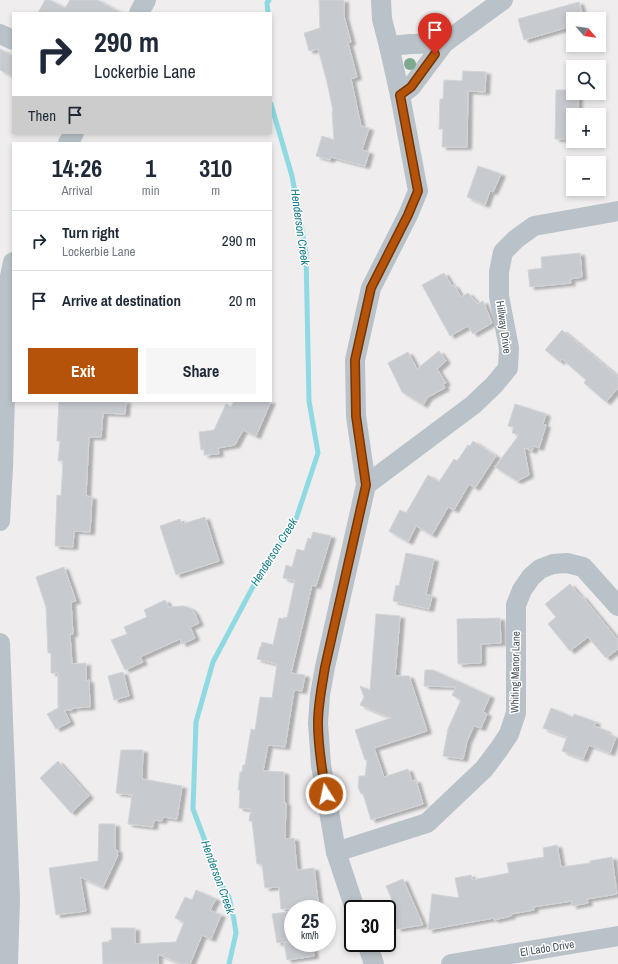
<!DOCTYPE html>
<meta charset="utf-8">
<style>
body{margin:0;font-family:"Archivo Narrow",sans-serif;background:#f6f6f7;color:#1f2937;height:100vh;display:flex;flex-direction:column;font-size:15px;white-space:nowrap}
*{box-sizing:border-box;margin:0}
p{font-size:13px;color:#747a83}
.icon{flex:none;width:22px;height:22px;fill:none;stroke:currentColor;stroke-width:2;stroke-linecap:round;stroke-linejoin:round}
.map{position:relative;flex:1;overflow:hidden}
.panel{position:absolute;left:12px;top:142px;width:260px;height:260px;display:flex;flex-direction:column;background:#fff;border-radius:0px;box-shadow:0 2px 6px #0003}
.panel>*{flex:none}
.top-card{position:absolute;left:12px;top:12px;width:260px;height:122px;border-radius:0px;box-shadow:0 2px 6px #0003;background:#fff;color:#1f2937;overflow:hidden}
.needle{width:26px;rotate:118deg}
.buttons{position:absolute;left:566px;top:12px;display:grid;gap:8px}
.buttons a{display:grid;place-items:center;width:40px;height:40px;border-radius:0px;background:#fff;box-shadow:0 2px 6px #0003;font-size:20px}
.speed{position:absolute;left:284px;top:900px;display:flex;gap:8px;font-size:20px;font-weight:700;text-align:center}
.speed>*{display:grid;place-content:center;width:52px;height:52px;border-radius:50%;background:#fff;box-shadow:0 2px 6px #0003;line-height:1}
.speed small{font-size:10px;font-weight:400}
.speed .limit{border:2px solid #111;border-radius:6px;background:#fff;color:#111}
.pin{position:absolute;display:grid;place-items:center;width:34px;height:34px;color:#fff;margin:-41px -17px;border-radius:50% 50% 50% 0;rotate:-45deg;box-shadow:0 0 4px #0007}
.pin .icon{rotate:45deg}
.me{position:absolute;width:44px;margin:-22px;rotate:350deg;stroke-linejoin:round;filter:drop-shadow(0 0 3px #0008)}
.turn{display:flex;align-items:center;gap:14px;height:84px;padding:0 16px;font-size:18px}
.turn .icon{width:52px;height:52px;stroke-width:2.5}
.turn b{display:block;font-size:28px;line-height:34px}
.then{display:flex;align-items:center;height:38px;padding:0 16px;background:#0003;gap:8px;font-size:15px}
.eta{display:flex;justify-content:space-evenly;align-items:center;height:68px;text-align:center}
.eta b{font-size:24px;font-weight:700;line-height:28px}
.primary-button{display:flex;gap:8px;margin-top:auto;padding:8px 16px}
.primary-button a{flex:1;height:46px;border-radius:0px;background:#b45309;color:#fff;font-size:16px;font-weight:700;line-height:46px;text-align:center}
.primary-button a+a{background:#f6f6f7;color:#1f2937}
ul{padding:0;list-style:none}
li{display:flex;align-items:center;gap:12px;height:60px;padding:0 16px;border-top:1px solid #e0e1e3}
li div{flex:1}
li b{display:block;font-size:15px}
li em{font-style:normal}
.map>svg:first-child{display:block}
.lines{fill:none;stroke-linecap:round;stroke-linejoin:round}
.stream{stroke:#8fd9e3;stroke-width:5}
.building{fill:#c7cacf;stroke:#d1d4d8;filter:url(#shadow)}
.minor{stroke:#b9c2c8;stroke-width:20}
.tree{fill:#7da98e}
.route-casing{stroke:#753606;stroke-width:10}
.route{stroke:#b45309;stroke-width:7}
.labels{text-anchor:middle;stroke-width:3;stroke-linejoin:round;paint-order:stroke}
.street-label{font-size:11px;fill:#475158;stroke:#fff}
.water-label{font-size:12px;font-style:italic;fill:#187d8b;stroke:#fff}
</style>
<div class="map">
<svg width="618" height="964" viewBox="0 0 618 964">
<defs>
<filter id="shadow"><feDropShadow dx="4.5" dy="2.5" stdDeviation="1" flood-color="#0004"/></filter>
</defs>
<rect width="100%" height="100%" fill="#efeded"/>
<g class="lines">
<!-- stream -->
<g class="stream">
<path d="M268,13L267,3L269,0"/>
<path d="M229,964L236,933L234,920L229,897L222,886L193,809L196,722L213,662L256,581L296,519L318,453L309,401L306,253L292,176L271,104"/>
</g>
</g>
<!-- building -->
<g class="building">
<path d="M45,0H50L65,8L70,0H98L121,13H38Z"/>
<path d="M319,0H344V16L351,42L348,43L357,77L351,79L361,126L369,128L362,150L369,152L365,166L331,157L330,160L316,156L322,136L334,140L332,111H333L327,82L318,49L309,51L304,33L320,28Z"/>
<path d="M579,2L584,19H570L572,26L524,40L518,19Z"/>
<path d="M0,49L13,56V77L0,70Z"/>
<path d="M463,71L486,72L485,92L468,91L467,147H442L443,129H439L440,99H443L444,80L462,81Z"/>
<path d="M556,90H573V93H578V115H573V139H555Z"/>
<path d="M478,166L501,174L493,192L490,191L485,205L467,197Z"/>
<path d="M580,253L582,277L570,279L571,283L530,287L528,270L542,268L541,257Z"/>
<path d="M444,273L452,286L454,285L461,297L468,293L478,304L483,301L492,323L473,334L468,326L450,336L422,285Z"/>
<path d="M562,330L618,377V388L606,402L584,383L586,380L562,359L560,362L545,350Z"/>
<path d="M439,351L446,361L437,369L446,383L443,384L445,388L428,397L423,405L402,392L388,363L408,352L417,369Z"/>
<path d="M59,401H126L125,414L103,413L101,437H89L86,496L92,497L90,532L74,531L73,547L55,546L57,495L61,496L63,461H58L60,441H57Z"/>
<path d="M234,401H271L256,436L243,430L235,445L218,448L219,454L204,455V449L201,450L199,432L214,430L226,404L231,407Z"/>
<path d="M515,404L546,414L543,424L546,425L539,448L534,446L532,451L524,448L529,475L517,481L495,467L519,435L512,433L514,427L508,426Z"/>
<path d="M473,441L496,456L475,488L469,484L454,510L448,507L432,535L416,526L408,542L389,531L400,510L406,513L428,475L439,482L454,459L457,461L468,445L470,446Z"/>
<path d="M205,517L219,561L176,575L160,526L180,519L182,524Z"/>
<path d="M313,532L331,536L316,586L312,585L291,673L305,675L302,691L294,690L285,747L268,745L263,771L284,772V803H286L285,839L294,838L297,870L314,868L319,909H281L279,887L265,888L262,864H257L252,821H249L251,809L239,808L240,790H238L240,772H242L243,765H245L251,729L255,730L260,697L272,698L277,664L257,659L260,647H261L262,642L273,645L279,618L284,619V617L287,618L295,581L283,578L286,565L292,567L297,549L304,551L308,538L311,539Z"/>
<path d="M406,553L434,559L426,594L432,596L429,609L393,601L396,585L399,586Z"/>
<path d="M64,567L76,601L71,602L73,634H70L72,664L86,663V681L89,680L90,707L72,708V710H64L70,722L56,729L47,714L58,708V673H51V653H48L46,607L36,577Z"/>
<path d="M570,584L581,597L582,596L618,640V649L606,658L588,637L570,651L548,624L556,617L545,604Z"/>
<path d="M165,600L169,607L184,606L190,608L194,612L199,623L190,627L195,638L182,644L180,639L140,657L143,662L125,670L111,640L127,634L124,627L147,617L144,610Z"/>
<path d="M376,614L400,616L395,676H409L427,731L374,748L384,777L408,769L412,781L416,780L423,804L371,820L363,794H361L358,787L359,776H365L367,760H365L355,730L391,718L360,705L364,697L360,686L370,690Z"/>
<path d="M500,618L501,643L481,644V663L458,664L457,619Z"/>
<path d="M425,670H433L490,696L483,712L487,714L481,728L474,726L467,741L463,759L443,756L448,729L461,700L452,695L456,687L424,686Z"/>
<path d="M123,672L129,696L114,700L108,676Z"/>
<path d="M551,708L573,717L574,714L596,722L594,726L607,731L606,733L616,737L610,753L589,745L583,759L562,751L567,737L543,728Z"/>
<path d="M121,750H143L142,779L182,786L177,819L163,817L162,821L154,820L153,827L128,824L132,795L116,793Z"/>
<path d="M58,761L89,796L71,813L40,778Z"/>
<path d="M99,824H115V849L118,851L117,854L118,855L103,887L80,877L86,911L56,915L49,868L98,861Z"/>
<path d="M557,845L561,867L590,863V861L612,857L617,894L587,899L588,903L572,906V901L533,907L534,910L511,914V916L494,920V918L428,930L432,894L459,898L455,878L471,875L472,880L509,873L507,863L544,857L543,848Z"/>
<path d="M403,879L423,925L397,929L394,905L386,886Z"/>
<path d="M196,890L216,899L210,910L221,915L211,939L202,935L190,964H181L158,954V964H103L102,942H109V940H112L111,928H135V944L176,942L184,922L175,918L185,897L192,900Z"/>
<path d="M293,911V940L277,943L272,914Z"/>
<path d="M284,943H312L314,956L287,960Z"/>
</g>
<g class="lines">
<!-- minor -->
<g class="minor">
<path d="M139,13L146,0"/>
<path d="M0,34L13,40"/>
<path d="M389,46L411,44L444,43"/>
<path d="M400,95L411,87L444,43L503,0"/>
<path d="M68,143L74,133"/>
<path d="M366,485L473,405L494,385L508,368L509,348L499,296V272L503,252L516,239L534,226L618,211"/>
<path d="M0,521L3,468L8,286L13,262"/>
<path d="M0,643L10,899L8,964"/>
<path d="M336,852L427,823L484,769L499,749L509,734L516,713V605L522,590L531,577L540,569L553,564L567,563L583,567L618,606"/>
<path d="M355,909L336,852L321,765L318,723L320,695L325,667L366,485L356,416L355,360L371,288L408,215L418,191L400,95L389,46L382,19L381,0"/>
<path d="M367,943L374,964"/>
<path d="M451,964L618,936"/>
</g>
</g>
<!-- trees -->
<circle class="tree" cx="410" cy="64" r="6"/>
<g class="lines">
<!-- route casing -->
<g class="route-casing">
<path id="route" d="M326,794C322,771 318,747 318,723C318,704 322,686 325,667L366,485L356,416L355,360L371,288L408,215L418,191L400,95L411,87L435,54"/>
</g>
<!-- route -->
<use href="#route" class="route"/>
</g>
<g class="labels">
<!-- street labels -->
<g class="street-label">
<text transform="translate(504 327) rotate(82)" y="4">Hillway Drive</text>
<text transform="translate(515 672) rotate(-89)" y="4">Whiting Manor Lane</text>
<text transform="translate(547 948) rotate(-9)" y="4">El Lado Drive</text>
</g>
<!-- water labels -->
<g class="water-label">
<text transform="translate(300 227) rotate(82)" y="4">Henderson Creek</text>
<text transform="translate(274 552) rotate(-58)" y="4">Henderson Creek</text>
<text transform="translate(218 877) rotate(70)" y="4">Henderson Creek</text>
</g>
</g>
</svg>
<div class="buttons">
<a><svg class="needle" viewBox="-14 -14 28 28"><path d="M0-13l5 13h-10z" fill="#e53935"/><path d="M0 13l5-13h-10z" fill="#747a83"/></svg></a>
<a><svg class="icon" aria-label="search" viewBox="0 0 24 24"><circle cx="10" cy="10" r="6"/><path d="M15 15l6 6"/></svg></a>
<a>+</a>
<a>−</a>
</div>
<div class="speed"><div>25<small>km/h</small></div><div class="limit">30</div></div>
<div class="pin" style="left:435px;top:54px;background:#d93025"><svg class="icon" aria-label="arrive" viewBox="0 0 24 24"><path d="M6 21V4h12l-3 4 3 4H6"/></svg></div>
<svg class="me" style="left:326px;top:794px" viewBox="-20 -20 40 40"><circle r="17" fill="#b45309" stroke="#fff" stroke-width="3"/><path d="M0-11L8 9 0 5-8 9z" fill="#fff"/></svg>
<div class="top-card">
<div class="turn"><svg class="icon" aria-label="right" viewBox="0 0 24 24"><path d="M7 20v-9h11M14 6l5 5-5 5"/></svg><div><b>290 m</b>Lockerbie Lane</div></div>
<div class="then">Then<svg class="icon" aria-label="arrive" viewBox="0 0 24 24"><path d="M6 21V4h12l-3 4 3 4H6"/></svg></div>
</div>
<section class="panel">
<div class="eta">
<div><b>14:26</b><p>Arrival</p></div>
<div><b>1</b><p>min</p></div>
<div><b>310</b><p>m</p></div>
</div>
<ul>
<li><svg class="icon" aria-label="right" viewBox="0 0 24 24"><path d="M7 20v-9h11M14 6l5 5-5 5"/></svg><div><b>Turn right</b><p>Lockerbie Lane</p></div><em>290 m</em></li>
<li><svg class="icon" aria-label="arrive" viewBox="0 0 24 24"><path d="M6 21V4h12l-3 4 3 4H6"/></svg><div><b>Arrive at destination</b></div><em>20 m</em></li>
</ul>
<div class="primary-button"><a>Exit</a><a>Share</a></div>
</section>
</div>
